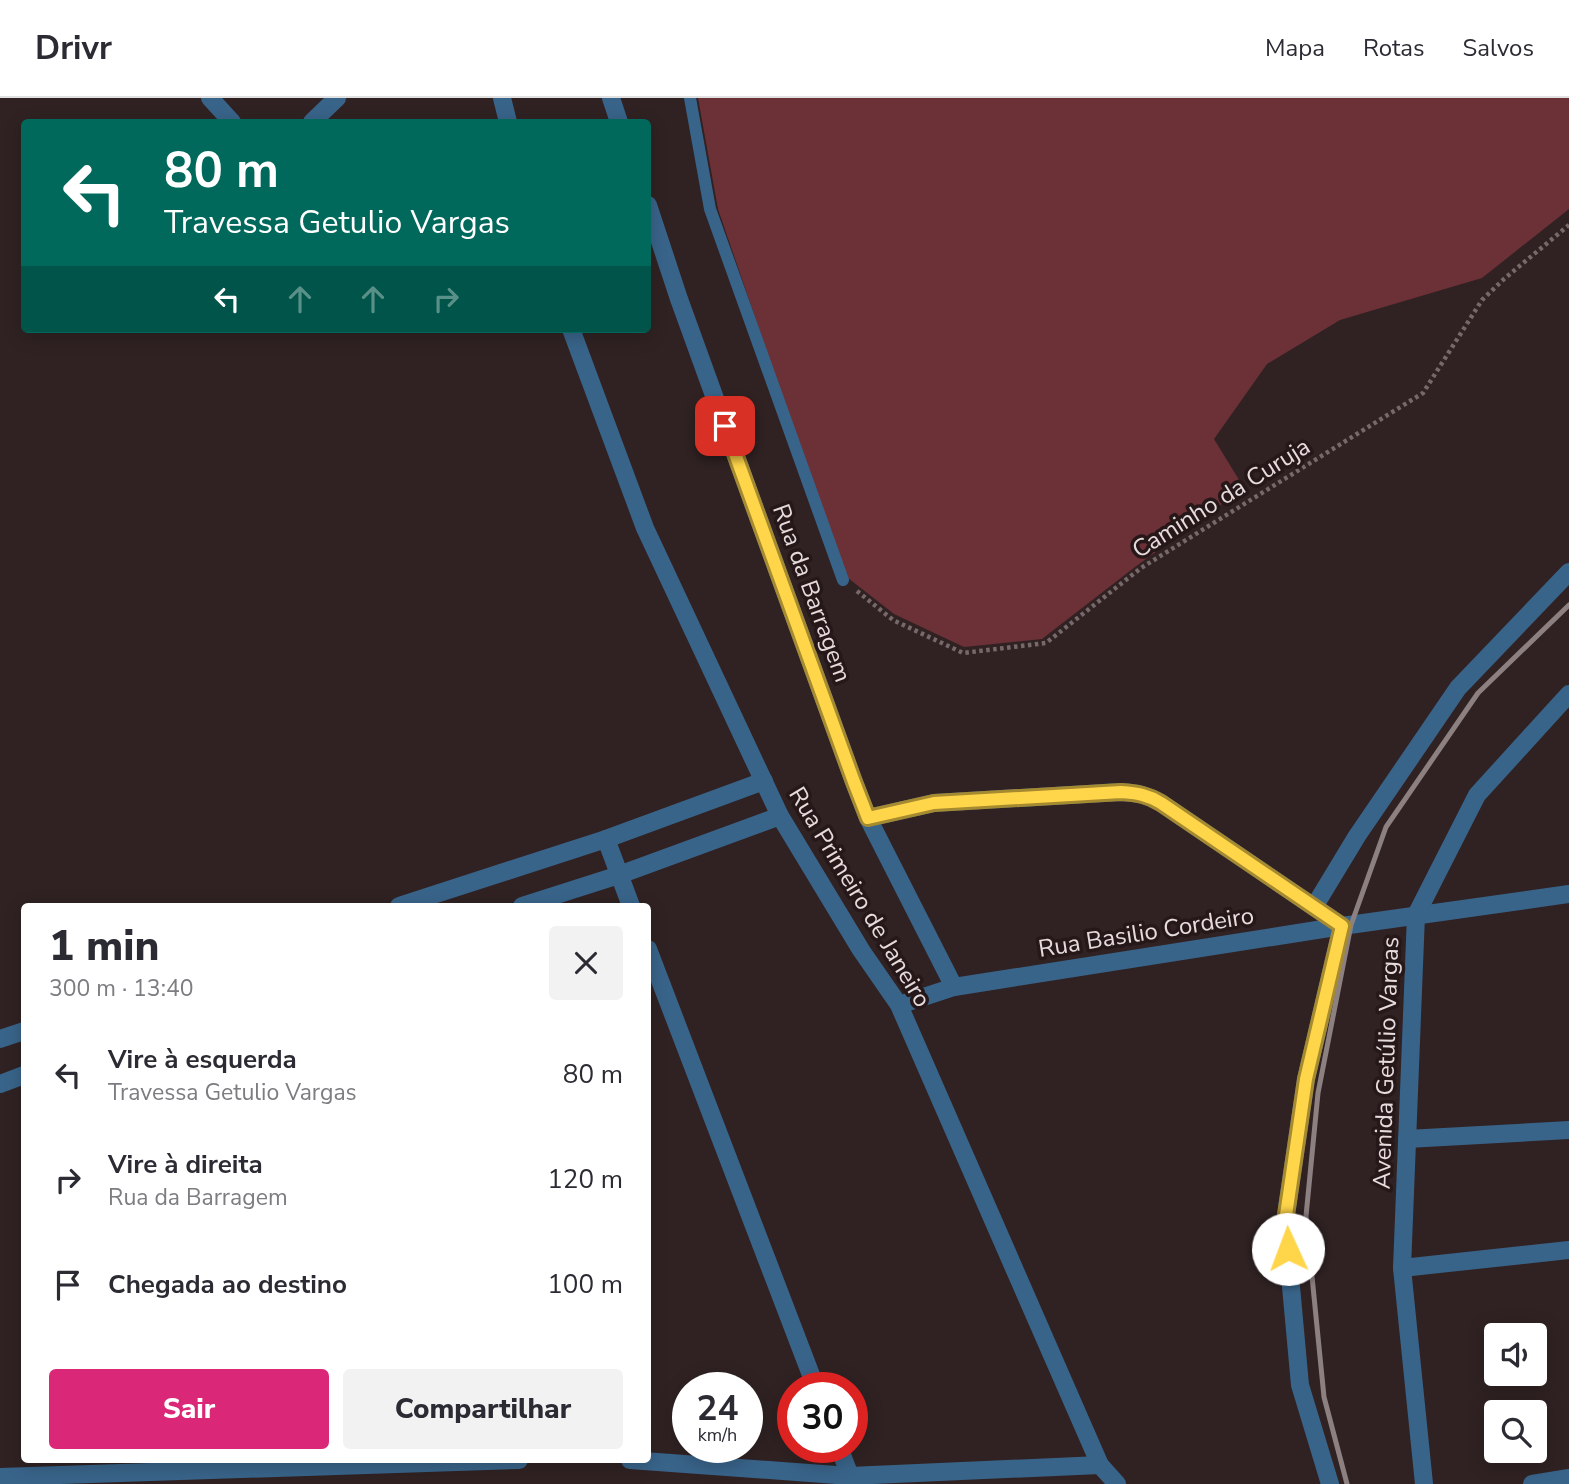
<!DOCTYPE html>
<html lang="pt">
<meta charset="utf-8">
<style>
body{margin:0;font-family:"Nunito Sans",sans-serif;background:#f2f2f3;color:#2b2b33;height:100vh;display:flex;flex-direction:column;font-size:26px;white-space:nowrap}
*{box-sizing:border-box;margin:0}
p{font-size:23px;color:#7c7c81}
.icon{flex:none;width:38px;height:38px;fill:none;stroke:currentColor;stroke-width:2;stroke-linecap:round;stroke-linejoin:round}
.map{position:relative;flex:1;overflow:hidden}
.sheet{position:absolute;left:21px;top:805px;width:630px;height:560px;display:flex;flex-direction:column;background:#fff;border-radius:7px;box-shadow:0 4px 18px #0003}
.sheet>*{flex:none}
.top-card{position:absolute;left:21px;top:21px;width:630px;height:214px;border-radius:7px;box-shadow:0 4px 18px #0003;background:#00695c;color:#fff;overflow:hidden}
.buttons{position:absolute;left:1484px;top:1225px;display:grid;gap:14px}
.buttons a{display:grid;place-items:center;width:63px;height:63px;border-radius:7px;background:#fff;box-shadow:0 4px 18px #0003;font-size:35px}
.speed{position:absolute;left:672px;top:1274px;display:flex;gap:14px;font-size:35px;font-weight:700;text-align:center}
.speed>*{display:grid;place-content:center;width:91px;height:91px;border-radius:50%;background:#fff;box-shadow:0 4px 18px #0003;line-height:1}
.speed small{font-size:18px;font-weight:400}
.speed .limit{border:10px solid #d22;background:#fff;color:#111}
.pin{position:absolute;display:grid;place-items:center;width:60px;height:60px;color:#fff;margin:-30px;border-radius:14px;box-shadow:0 4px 10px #0006}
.me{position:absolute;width:77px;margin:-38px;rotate:358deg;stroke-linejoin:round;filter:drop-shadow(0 0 5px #0008)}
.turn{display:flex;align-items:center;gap:24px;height:147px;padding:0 28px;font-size:32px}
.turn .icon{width:91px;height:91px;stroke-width:2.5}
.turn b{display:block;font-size:49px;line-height:60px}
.lanes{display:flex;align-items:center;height:66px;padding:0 28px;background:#0003;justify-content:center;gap:35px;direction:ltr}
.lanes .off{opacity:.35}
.round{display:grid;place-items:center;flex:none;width:74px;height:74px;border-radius:7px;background:#f2f2f3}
.summary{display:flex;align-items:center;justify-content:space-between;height:119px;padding:0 28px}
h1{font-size:42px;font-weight:800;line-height:52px}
.action{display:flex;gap:14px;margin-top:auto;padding:14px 28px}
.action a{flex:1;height:80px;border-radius:7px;background:#db2777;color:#fff;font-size:28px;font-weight:800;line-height:80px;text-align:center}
.action a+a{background:#f2f2f3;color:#2b2b33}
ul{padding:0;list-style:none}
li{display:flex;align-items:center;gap:21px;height:105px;padding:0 28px}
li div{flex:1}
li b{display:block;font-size:26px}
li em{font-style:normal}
header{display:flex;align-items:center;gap:42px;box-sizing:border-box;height:98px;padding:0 35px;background:#fff;border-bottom:2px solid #e1e1e2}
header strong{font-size:33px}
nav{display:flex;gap:38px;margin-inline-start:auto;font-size:24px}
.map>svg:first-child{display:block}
.green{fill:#6c3037}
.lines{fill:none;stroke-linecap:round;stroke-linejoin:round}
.path{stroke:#76696a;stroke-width:4.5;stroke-dasharray:3.5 3.5;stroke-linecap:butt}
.service{stroke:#39648a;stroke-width:12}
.minor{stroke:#39648a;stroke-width:18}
.rail{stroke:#8c8081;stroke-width:5}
.route-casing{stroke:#a68a30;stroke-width:18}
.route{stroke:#ffd54a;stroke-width:12}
.labels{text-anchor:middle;stroke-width:7;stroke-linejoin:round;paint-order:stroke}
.street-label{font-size:24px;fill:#e6dcdd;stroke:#261819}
</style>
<header>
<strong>Drivr</strong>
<nav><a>Mapa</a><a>Rotas</a><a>Salvos</a></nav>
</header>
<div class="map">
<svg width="1569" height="1386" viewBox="0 0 1569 1386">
<rect width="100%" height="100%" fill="#302223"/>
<!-- green -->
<path class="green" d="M698,0H1569V111L1482,180L1340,222L1267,266L1214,341L1244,390L1135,469L1042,541L964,549L894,516L848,480L771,266L718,111Z"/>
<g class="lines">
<!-- path -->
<path class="path" d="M857,493L893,522L963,555L1046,545L1141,470L1423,295L1482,202L1504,181L1569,127"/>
<!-- service -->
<path class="service" d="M690,0L710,111L843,482"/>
<!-- minor -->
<g class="minor">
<path d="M210,0L232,24"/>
<path d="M502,0L508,24"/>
<path d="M611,0L619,24"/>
<path d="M312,24L337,0"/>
<path d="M648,107L679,201L854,684L868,720L954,889"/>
<path d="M571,231L645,430L780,718L861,852L899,907L1100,1367L1117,1386"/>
<path d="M868,720L934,705L1121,694C1137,695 1148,697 1161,705L1342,828L1306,981L1285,1123L1300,1287L1330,1386"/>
<path d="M606,741L631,808"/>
<path d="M399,808L606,741L764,683"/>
<path d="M522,808L619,777L780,718"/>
<path d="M1314,809L1357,738L1458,590L1569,474"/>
<path d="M648,851L816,1290"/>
<path d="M899,907L954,889L1342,828L1569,796"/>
<path d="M0,941L24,933"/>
<path d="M0,986L24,977"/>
<path d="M1407,1041L1569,1032"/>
<path d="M1402,1170L1569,1152"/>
<path d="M839,1349L850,1378"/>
<path d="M630,1362L850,1378L1100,1367"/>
<path d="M0,1379L519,1362"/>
<path d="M1424,1386L1402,1170L1416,817L1477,697L1569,596"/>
<path d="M1532,1386L1569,1380"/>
</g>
<!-- rail -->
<path class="rail" d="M1347,1386L1324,1299L1306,1118L1318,995L1351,827L1386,729L1478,595L1569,507"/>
</g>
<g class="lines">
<!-- route casing -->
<g class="route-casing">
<path id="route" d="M725,328L854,684L868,720L934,705L1121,694C1137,695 1148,697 1161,705L1342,828L1306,981L1285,1124L1288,1151"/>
</g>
<!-- route -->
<use href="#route" class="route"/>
</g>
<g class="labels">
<!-- street labels -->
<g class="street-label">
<text transform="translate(1221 400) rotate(-32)" y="8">Caminho da Curuja</text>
<text transform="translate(812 495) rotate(70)" y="8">Rua da Barragem</text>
<text transform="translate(860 799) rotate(59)" y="8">Rua Primeiro de Janeiro</text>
<text transform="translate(1146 834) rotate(-9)" y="8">Rua Basilio Cordeiro</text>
<text transform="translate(1386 965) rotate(-88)" y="8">Avenida Getúlio Vargas</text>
</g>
</g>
</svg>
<div class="buttons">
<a><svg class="icon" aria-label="sound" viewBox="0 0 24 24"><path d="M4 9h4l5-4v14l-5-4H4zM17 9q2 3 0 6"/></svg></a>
<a><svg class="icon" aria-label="search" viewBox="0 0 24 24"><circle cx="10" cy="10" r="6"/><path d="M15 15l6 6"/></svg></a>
</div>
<div class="speed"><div>24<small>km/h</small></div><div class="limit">30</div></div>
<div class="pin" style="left:725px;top:328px;background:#d93025"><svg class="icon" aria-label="arrive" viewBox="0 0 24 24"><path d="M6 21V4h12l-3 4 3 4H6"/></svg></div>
<svg class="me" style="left:1288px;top:1151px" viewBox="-20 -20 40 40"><circle r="19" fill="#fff"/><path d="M0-13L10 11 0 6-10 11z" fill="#ffd54a"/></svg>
<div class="top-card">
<div class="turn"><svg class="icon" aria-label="left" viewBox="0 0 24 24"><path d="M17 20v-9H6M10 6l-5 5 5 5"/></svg><div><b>80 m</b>Travessa Getulio Vargas</div></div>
<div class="lanes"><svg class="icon" aria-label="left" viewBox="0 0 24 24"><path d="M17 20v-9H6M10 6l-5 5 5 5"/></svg><svg class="icon off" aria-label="ahead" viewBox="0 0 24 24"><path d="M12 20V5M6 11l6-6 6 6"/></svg><svg class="icon off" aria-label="ahead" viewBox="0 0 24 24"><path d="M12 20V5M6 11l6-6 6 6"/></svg><svg class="icon off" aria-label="right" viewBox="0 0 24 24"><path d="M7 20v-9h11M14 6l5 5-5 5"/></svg></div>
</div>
<section class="sheet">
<div class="summary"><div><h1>1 min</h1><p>300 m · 13:40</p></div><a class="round"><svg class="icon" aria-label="close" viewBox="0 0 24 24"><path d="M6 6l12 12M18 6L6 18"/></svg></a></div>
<ul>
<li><svg class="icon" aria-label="left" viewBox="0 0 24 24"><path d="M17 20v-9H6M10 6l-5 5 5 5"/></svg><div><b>Vire à esquerda</b><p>Travessa Getulio Vargas</p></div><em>80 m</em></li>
<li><svg class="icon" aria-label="right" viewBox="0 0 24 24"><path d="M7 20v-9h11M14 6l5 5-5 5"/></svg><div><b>Vire à direita</b><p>Rua da Barragem</p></div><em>120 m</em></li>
<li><svg class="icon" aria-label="arrive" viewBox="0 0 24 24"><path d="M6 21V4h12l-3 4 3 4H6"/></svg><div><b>Chegada ao destino</b></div><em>100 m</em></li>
</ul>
<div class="action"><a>Sair</a><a>Compartilhar</a></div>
</section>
</div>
